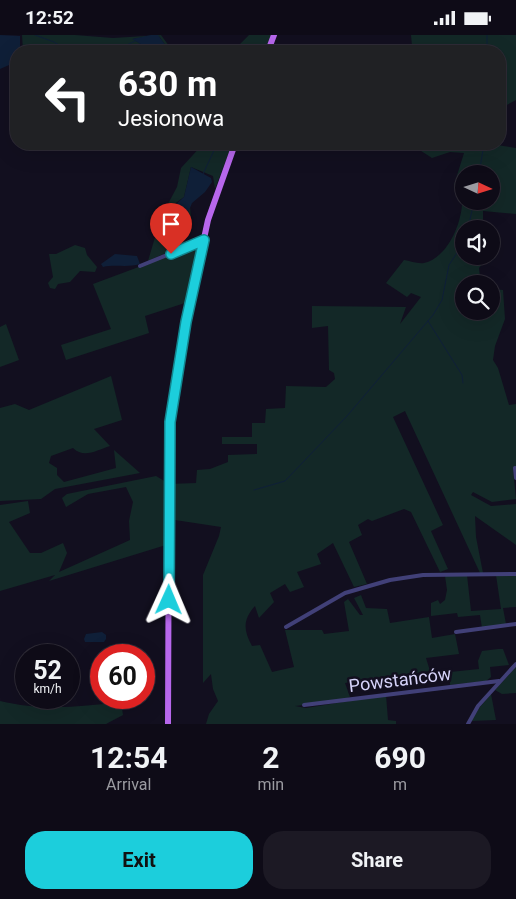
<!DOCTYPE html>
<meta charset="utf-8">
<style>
body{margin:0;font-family:Roboto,sans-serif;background:#1c1924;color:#f1f3f6;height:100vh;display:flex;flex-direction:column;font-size:19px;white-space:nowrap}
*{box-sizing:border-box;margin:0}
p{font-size:16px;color:#9b9ba1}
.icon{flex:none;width:28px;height:28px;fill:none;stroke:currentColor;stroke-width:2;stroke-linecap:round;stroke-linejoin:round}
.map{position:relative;height:689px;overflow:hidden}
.sheet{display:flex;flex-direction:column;background:#0e0b17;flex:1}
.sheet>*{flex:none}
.banner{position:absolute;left:10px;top:10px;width:496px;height:105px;border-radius:20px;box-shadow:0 5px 20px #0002,0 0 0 1px #2e2b36;background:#202124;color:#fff;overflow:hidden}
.needle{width:32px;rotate:94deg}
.fabs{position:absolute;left:455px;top:130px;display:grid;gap:10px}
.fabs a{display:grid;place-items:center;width:45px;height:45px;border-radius:50%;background:#0e0b17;box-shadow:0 5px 20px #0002,0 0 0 1px #2e2b36;font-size:25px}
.speed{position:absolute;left:15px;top:609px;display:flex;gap:10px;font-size:25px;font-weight:700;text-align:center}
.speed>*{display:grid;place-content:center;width:65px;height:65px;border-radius:50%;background:#0e0b17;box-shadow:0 5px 20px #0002,0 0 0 1px #2e2b36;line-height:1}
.speed small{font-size:12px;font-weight:400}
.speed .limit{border:8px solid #d22;background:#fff;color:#111}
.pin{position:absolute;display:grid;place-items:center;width:42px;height:42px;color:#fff;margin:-51px -21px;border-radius:50% 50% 50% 0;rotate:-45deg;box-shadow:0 0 5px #0007}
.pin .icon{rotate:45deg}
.me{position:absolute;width:55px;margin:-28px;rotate:1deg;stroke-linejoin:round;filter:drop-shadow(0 0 4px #0008)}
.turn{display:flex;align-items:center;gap:18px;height:105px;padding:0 25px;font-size:22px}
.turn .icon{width:65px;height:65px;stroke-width:2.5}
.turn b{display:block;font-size:35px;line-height:42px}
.eta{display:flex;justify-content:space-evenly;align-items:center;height:85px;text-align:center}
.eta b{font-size:30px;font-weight:700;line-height:35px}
.button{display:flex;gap:10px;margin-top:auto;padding:10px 25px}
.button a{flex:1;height:58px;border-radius:20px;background:#1ccedc;color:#111;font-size:20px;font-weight:700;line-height:58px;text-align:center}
.button a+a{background:#1c1924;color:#f1f3f6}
.status{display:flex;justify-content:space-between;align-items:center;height:35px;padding:0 25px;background:#0e0b17;direction:ltr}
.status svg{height:14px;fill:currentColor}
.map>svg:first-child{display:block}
.green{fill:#132827}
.water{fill:#0f1f38}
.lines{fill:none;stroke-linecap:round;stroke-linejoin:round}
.stream{stroke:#0f1f38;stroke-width:1}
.minor{stroke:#414078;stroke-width:4}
.primary{stroke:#b767ec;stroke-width:6}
.route-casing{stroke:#12868f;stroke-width:12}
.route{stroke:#1ccedc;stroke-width:9}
.labels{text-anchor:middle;stroke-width:5;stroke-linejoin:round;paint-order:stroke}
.street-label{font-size:18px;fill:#d6d3f9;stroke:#120f1f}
</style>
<div class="status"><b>12:52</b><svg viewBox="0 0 49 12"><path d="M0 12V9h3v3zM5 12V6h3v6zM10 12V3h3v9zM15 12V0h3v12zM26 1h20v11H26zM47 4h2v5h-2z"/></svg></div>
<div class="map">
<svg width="516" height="689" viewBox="0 0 516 689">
<rect width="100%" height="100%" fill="#120f1f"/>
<!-- green -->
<g class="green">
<path d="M22,0H75L113,3L161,0L169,11H188L179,15H169L158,0L133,4L144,11L147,16H23Z"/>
<path d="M249,0H272L266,16H234L233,10L240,9Z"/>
<path d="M411,0H516V65L505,71L500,78V16H393L392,11H412Z"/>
<path d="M203,109H232L215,154L213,141L191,132L184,162L173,170L178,194L181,195L190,172C195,210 178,212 148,226L161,182L177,152L181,133Z"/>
<path d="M428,109H491L516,113V179L483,176V194H464V221H489L479,233L481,249H464V276H491V254L503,255L505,284L495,311L493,325L498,333L509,370L516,369V432L513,433L516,464L492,467L473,457L471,460L491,471L516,469V510L475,481L476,502L483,538H480L405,376L393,382L443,490L431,496L448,534L440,537L411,477L404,474L372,486L368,484L358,490L362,500L349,507L367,549L354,552L333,508L317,519L321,529L297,537L304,552L290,557L285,549L270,558L274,567L259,583L255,571C243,584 243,595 252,611L260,610L272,637L294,632L285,595H322L324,599L349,596L344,567L348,564L360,580H363L354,563L361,560L366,573L387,574L390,588L429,582L432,603L455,599L459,619L426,623L430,636L345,648L350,662L339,666L295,671L306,673L386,660L388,685L396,686V689H206L209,679L218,666L213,654L211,639L203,648V540L219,501L221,492L175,485L169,481V449L196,448L197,435L210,434L228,427V420L257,419V409H222V402H252V388H265L266,374L285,373L286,351L326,352L335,344L334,338L329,335L328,291L312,293V271L406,272L400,289L421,262L411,258L407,262L386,248L404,225C410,226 418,229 424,228C447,223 461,190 462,169L491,166V139H464V151L454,150L464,118L450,117L432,123L418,114Z"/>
<path d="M75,210L85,213L87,220L97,232L95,237L80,236L70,247L58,249L55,254L50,253L48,248L53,242L49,219H56Z"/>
<path d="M195,211L199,216L188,267L145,281L149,298L66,325L61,310L111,294L93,249Z"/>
<path d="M6,289L19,325L0,332V292Z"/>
<path d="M111,341L122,385L94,394L110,411C97,415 84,424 73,413L51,421L49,428L57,433V440L64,447L116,433L114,415L140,438L55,454L41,464L0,466V373L15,369L29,375Z"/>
<path d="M156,441L166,447V510L49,546L55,540L0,556V470L28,466L30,478L9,487L30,518H41L63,508L67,518L59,537L130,505L129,486L133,467L126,452L88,459L66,472L62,463L67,459Z"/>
<path d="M467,540L471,576L501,574L496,540L516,541V572L503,573L506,589L482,593L480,580L458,582L457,578L431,581V568L438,565L440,569L445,565L447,555L445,541Z"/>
<path d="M498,614H503L509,630L490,632L491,642L486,646L450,650V637L479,634L478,626L482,616Z"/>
<path d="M516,632V658L502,659L495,655Z"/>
<path d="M491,659L496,685L471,686L480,672Z"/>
<path d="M0,666C41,676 79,672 121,667L123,680L106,689H0Z"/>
</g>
<!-- water -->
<g class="water">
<path d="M0,0L20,1V16H16V27L0,34Z"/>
<path d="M151,0H158L169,15L232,10L233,16H147L144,11L132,4Z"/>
<path d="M191,132L211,143L212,147L205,157L192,168L181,195L179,194L174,171L184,162Z"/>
<path d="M115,219L137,221L140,229C127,233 115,229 103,232L101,229Z"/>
<path d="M102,597L106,600V604L104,607H85L84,604L86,599Z"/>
</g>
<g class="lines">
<!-- stream -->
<g class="stream">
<path d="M35,0L54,7L69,16"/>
<path d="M487,0V16"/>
<path d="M394,11L460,16"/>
<path d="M115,16L135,6"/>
<path d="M366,16L389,11"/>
<path d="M203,139L217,109"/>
<path d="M479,139L484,109"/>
<path d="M468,194L474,166"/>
<path d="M428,286L462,340L463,348"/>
<path d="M254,455L285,446L347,381L433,280L442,265L449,230L464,207"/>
</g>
<!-- minor -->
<g class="minor">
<path d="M140,231L204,205"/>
<path d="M515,433L516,443"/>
<path d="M286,592L345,558L390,545L423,540L516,539"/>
<path d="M456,597L516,589"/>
<path d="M304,670L499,646"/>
<path d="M468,689L478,671L516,629"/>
</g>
<!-- primary -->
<g class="primary">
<path d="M268,16L274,0"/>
<path d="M168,689L169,445L174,358L186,287L208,185L235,109"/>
</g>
</g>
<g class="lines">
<!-- route casing -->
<g class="route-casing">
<path id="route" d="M169,565L170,387L186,287L204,205L171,219"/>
</g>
<!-- route -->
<use href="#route" class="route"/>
</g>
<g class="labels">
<!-- street labels -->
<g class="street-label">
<text transform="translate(400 645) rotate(-7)" y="6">Powstańców</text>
</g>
</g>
</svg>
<div class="fabs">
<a><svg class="needle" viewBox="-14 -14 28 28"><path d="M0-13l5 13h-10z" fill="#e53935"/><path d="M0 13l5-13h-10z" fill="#9b9ba1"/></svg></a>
<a><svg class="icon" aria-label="sound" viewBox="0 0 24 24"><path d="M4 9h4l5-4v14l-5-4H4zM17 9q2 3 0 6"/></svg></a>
<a><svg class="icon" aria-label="search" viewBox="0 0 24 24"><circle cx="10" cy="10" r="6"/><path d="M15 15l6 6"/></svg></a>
</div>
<div class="speed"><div>52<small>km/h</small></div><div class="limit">60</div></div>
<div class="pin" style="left:171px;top:219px;background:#d93025"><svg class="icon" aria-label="arrive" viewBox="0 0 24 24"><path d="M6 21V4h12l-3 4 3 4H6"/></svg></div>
<svg class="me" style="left:169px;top:565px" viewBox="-20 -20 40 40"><path d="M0-17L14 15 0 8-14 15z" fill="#1ccedc" stroke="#fff" stroke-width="4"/></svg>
<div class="banner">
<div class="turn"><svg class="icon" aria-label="left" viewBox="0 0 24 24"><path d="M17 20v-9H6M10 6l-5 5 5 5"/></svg><div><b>630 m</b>Jesionowa</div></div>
</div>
</div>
<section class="sheet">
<div class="eta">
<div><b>12:54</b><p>Arrival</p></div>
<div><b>2</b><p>min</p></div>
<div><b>690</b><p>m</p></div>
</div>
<div class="button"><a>Exit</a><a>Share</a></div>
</section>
